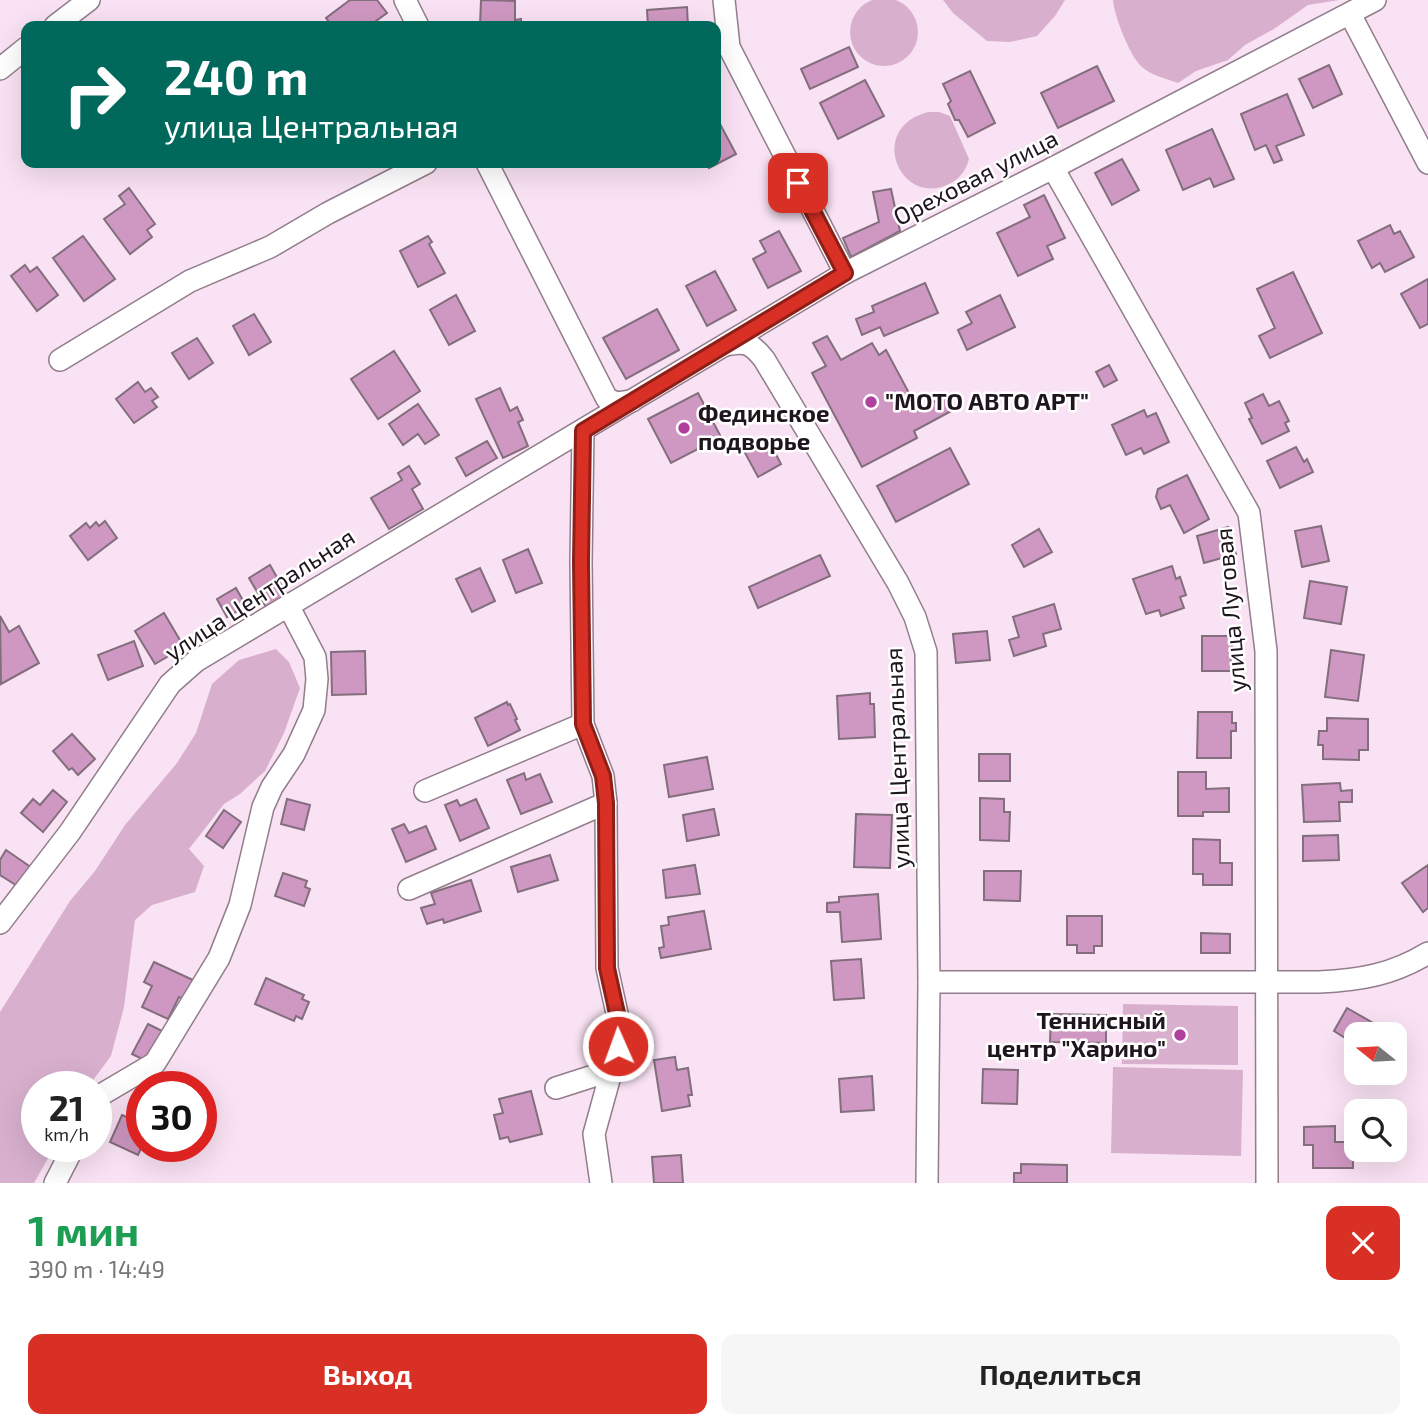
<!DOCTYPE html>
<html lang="ru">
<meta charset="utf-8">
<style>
body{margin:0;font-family:"Exo 2",sans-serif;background:#f6f6f6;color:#222;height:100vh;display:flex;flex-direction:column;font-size:26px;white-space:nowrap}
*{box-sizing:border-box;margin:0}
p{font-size:23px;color:#767676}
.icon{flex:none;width:38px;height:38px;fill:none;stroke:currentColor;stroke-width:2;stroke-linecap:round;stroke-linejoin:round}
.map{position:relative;height:1183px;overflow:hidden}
.sheet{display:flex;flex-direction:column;background:#fff;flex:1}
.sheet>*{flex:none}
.hud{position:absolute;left:21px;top:21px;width:700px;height:147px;border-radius:14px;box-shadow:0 7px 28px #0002;background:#00695c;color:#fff;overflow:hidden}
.needle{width:46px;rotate:288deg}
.controls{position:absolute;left:1344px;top:1022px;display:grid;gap:14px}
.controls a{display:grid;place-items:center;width:63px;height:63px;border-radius:14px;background:#fff;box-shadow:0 7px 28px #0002;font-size:35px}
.speed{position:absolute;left:21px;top:1071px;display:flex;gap:14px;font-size:35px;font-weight:700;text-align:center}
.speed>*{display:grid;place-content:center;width:91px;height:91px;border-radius:50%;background:#fff;box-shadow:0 7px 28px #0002;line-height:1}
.speed small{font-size:18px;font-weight:400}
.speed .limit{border:10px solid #d22;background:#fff;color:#111}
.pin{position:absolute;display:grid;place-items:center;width:60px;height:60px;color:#fff;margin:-30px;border-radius:14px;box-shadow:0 4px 10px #0006}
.me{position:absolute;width:77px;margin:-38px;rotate:358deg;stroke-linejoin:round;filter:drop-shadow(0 0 5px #0008)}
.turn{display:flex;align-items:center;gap:24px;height:147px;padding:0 28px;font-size:32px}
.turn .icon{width:91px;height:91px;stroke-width:2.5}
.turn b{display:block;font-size:49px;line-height:60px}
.round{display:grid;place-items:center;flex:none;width:74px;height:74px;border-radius:14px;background:#f6f6f6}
.headline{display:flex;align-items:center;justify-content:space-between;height:119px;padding:0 28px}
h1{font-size:42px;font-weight:700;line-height:52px;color:#1e9e55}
.primary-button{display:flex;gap:14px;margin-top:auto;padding:14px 28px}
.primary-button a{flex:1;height:80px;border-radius:14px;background:#d93025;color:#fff;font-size:28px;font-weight:700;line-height:80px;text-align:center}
.primary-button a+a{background:#f6f6f6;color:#222}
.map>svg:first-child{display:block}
.green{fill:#d8b0ce}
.building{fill:#cf98c2;stroke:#826e7d;stroke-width:2}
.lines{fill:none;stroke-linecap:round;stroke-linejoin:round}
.minor-casing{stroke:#917d8c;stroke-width:24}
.minor{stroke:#fff;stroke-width:21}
.route-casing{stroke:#8d1f18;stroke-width:18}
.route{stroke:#d93025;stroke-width:12}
.poi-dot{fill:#af409d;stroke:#fff;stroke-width:2.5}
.labels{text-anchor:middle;stroke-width:5;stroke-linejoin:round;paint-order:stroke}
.street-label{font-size:24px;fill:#1e161c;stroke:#fff}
.poi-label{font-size:24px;font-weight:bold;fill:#1e161c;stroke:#fff;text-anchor:start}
</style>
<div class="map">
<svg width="1428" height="1183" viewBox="0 0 1428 1183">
<rect width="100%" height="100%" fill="#f9e2f3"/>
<!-- green -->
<g class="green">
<circle cx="884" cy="32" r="34"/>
<path d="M943,0H1065L1055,16L1037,36L1010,42L987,41L953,13Z"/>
<path d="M1113,0H1339L1308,5L1274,29L1245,45L1228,60L1196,71L1178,83C1167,79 1150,75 1142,67C1130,57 1114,15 1113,0Z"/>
<path d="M928,112H939L950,116L969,159C966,170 960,179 949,184C900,208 866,128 928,112Z"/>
<path d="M276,649L289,662L300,688L284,733L265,771L240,794L224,804L189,849L204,866L195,892L152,905L135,920L124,1007L111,1056L88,1087H37V1146H55L34,1183H0V1012L70,901L95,871L125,825L177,763L196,733L212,684L239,660Z"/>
<path d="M1123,1004L1238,1006V1065L1122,1064Z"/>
<path d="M1113,1067L1243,1070L1241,1156L1111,1153Z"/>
</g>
<!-- building -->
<g class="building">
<path d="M350,0H377L387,13L369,26H332L326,18Z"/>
<path d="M481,0L515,1V20L521,19V26H480Z"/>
<path d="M687,7L688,26H648L647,10Z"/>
<path d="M849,47L858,67L810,89L801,69Z"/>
<path d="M1329,65L1342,94L1313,108L1299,79Z"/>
<path d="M1097,66L1114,101L1058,128L1041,93Z"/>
<path d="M970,71L995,123L968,137L959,120H955L948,104L951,101L943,84Z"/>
<path d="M865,80L884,116L838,139L820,103Z"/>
<path d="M1287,94L1304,135L1276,146L1282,160L1274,163L1266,145L1255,150L1241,114Z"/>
<path d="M720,124L736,154L709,168L707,163H716V126Z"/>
<path d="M1212,129L1234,179L1214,187L1210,178L1183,190L1166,150Z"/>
<path d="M1122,159L1139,190L1112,205L1095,173Z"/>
<path d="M129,188L155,224L147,230L152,237L130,254L104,219L125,204L119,196Z"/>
<path d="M891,189L900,231L851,257L843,238L879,222L873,192Z"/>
<path d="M1044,195L1065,238L1047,246L1053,259L1018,276L997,233L1030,217L1024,205Z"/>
<path d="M1390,225L1394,234L1400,231L1414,257L1385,272L1380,263L1372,268L1358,241Z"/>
<path d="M779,231L801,271L768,288L753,259L766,252L760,241Z"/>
<path d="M83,236L115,279L84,301L53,258Z"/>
<path d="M428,236L432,242L429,244L445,273L418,287L400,251Z"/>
<path d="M25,265L30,272L37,267L58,295L37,311L11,276Z"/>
<path d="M715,271L736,310L707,326L686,286Z"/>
<path d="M1293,272L1322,333L1270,358L1259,336L1275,328L1257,289Z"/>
<path d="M1428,279V324L1420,328L1401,294Z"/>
<path d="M925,283L938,313L884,336L880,327L862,335L856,319L874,312L872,306Z"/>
<path d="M456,295L475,331L449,345L430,310Z"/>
<path d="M1000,295L1015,327L967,350L958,330L972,323L966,312Z"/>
<path d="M657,309L679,350L626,379L603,338Z"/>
<path d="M254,314L271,342L249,355L233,326Z"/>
<path d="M827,336L841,360L872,343L879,355L886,350L918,410L947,395L955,409L914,431L917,438L862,467L812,373L826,366L813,343Z"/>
<path d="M197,338L213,363L189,379L172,353Z"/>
<path d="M394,351L420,391L378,419L351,379Z"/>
<path d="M1109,365L1117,380L1104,387L1096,372Z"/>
<path d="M138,382L145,392L151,388L158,397L152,401L157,407L134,423L116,399Z"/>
<path d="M500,388L510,411L517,407L523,420L518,422L528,446L503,458L476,399Z"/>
<path d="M698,393L721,437L671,463L648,419Z"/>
<path d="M1263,394L1269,406L1279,401L1289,421L1285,423L1289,431L1262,444L1249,419L1252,418L1245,403Z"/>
<path d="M418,404L439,435L425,444L418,434L403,445L389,424Z"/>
<path d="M1144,410L1147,417L1156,413L1169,442L1144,454L1141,448L1126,455L1112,425Z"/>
<path d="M768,439L781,464L758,477L744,451Z"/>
<path d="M487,441L497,458L466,476L456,458Z"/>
<path d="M1296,447L1304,462L1307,459L1313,472L1280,488L1267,461Z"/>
<path d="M950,448L969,484L896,522L877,486Z"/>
<path d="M409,466L420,484L412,489L423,509L389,529L371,498L402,480L398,473Z"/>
<path d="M1187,475L1209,519L1184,533L1170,505L1161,509L1156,497L1158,489Z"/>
<path d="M105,521L117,538L88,560L70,536L86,523L90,528L96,522L99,526Z"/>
<path d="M1321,526L1329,561L1302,567L1295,531Z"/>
<path d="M1228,527L1236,554L1204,563L1197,536Z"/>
<path d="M1039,529L1052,552L1024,567L1012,545Z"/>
<path d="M528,549L542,583L516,593L503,560Z"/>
<path d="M820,555L830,576L758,608L749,587Z"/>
<path d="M270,565L287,595L266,607L249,578Z"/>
<path d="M1172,566L1176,579L1180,577L1186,595L1180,597L1184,608L1161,616L1159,610L1146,614L1133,579Z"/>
<path d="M480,568L495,601L472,612L456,579Z"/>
<path d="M1310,581L1347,587L1341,624L1304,618Z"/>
<path d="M236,588L246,606L227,617L217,599Z"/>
<path d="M1054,604L1061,629L1043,634L1046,646L1014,656L1009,640L1019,637L1013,617Z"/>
<path d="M164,613L184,647L155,664L135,631Z"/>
<path d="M0,616L9,632L19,626L39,663L1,684Z"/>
<path d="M987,631L990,660L956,663L953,634Z"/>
<path d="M1202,636H1231L1233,656H1231V671H1202Z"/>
<path d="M134,641L143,666L108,680L98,655Z"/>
<path d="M1331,650L1364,655L1358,701L1325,697Z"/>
<path d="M365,651L366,694L332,695L331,652Z"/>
<path d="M870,693V704H874L875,737L839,739L837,696Z"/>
<path d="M507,702L508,705L510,704L517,719L515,720L520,730L488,746L475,718Z"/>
<path d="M1198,712H1232V723H1236V731H1231V758H1197Z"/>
<path d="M1327,718L1368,719V750H1359V760L1323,759V745H1318L1319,731H1327Z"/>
<path d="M72,734L95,759L78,775L72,768L69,770L53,751Z"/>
<rect x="979" y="754" width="31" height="27"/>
<path d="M707,757L713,789L669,797L664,765Z"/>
<path d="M1178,772H1206V789L1229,788V812H1203V816H1178Z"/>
<path d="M524,773L526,780L540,774L552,802L521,814L507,780Z"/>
<path d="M1340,783L1341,791L1352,790V802H1339L1340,821L1304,822L1302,785Z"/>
<path d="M53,790L67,802L43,832L21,813L33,799L40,805Z"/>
<path d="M980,798L1004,799V812H1010L1009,841L980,840Z"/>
<path d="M287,799L310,805L304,830L281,824Z"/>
<path d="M476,799L489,828L460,841L445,805L457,800L460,806Z"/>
<path d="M714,809L719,835L687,841L683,815Z"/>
<path d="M224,810L241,822L223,848L206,836Z"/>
<path d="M856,814L892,815L890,868L854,867Z"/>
<path d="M404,824L409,833L426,826L436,849L406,862L392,829Z"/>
<path d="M1338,835L1339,860L1303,861V836Z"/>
<path d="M1193,839L1220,840V863H1232V885H1203V874H1193Z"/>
<path d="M6,850L35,870L22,889L0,875V860Z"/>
<path d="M550,855L558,880L518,892L511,867Z"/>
<path d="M695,865L700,894L666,898L663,870Z"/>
<path d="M1428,865V908L1423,912L1402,883Z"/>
<path d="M984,871H1021L1020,901L984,900Z"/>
<path d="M283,873L307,881L305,887L310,889L304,906L275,896Z"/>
<path d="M471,880L481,911L444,923L443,919L427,924L421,908L435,904L431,893Z"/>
<path d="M878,894L881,939L842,942L840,912H827V903L839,902V897Z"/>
<path d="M704,911L711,949L661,958L659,948L664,947L661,926L669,925L668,917Z"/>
<path d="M1067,916H1102V946H1094V953H1077V945H1067Z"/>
<path d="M1201,933L1230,934V953H1201Z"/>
<path d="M861,959L864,998L834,1000L831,961Z"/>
<path d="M154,962L193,980L184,999L179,997L168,1019L142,1007L152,986L144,982Z"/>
<path d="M266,978L304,995L302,999L309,1002L302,1019L296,1016L294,1021L255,1004Z"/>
<path d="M1347,1008L1375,1024L1369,1034H1356V1045L1334,1031Z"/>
<path d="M1051,1014L1106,1015V1043L1050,1042Z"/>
<path d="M148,1024L162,1031L146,1061L132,1054Z"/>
<path d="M675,1057L677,1070L688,1068L692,1095H688L690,1106L662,1111L654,1060Z"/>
<path d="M983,1069L1018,1070L1017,1104L982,1103Z"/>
<path d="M872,1076L874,1110L841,1112L839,1079Z"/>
<path d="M531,1091L542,1134L510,1142L508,1137L500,1139L494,1115L503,1113L499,1099Z"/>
<path d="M122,1115L142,1124V1146L138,1155L110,1142Z"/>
<path d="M1335,1126V1142H1353V1168H1313V1145H1304V1127Z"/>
<path d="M681,1155L683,1183H654L652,1157Z"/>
<path d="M1021,1164L1067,1165V1183H1014V1173H1021Z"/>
</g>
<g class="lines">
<!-- minor casing -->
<g class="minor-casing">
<g id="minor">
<path d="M405,0L418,26"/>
<path d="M724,0L729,47L845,273"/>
<path d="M1350,14L1428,163"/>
<path d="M55,26L89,0"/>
<path d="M0,69L26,48"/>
<path d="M487,163L607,399L617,403L632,401"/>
<path d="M1053,168L1249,513L1266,651L1267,1183"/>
<path d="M726,345C746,341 751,343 764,359L898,583L915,617L926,652L929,982L927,1183"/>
<path d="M60,360L190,281L270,247L328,213L426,163"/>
<path d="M583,431L581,562L583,724L603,776L606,803L607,968L620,1027L618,1047L594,1134L601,1183"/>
<path d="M425,791L583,724"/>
<path d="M409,889L606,803"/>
<path d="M0,923L70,832L170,684L196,661L845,273L1053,168L1375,0"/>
<path d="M929,982H1319C1360,980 1392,975 1428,953"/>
<path d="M556,1088L612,1070"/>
<path d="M96,1102L99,1096L155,1063L219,958L240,905L263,807L272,787L294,754L314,710L317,679L315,657L289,607"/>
<path d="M55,1183L74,1146"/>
</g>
</g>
<!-- minor -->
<use href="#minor" class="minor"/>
</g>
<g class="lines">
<!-- route casing -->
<g class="route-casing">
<path id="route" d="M618,1046L620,1027L607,968L606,803L603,776L583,724L581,562L583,431L845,273L798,183"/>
</g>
<!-- route -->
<use href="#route" class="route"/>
</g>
<!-- markers -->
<g class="poi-dot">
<circle cx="871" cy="402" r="7"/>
<circle cx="684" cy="428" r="7"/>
<circle cx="1180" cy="1035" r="7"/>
</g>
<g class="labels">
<!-- street labels -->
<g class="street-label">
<text transform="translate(976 178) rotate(-27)" y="8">Ореховая улица</text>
<text transform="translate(260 595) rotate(-33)" y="8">улица Центральная</text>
<text transform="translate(1231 610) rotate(-95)" y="8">улица Луговая</text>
<text transform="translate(898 758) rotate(-92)" y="8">улица Центральная</text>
</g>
<!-- poi labels -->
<g class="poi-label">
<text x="885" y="410">"МОТО АВТО АРТ"</text>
<text x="698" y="422">Фединское<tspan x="698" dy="28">подворье</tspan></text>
<text x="1166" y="1029" text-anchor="end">Теннисный<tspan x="1166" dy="28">центр "Харино"</tspan></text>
</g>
</g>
</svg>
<div class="controls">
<a><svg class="needle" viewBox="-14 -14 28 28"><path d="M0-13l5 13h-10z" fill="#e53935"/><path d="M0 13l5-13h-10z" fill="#767676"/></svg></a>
<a><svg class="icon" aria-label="search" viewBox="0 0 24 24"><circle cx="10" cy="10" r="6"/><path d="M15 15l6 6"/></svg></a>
</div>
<div class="speed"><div>21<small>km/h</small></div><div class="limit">30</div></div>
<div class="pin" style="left:798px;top:183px;background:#d93025"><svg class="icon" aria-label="arrive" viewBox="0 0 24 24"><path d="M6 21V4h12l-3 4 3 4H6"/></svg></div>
<svg class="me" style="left:618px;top:1046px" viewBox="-20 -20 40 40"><circle r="17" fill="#d93025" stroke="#fff" stroke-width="3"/><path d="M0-11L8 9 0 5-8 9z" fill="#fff"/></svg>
<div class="hud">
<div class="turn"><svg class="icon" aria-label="right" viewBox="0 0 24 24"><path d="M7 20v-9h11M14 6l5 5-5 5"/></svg><div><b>240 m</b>улица Центральная</div></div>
</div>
</div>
<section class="sheet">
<div class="headline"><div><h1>1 мин</h1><p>390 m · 14:49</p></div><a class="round" style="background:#d93025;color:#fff"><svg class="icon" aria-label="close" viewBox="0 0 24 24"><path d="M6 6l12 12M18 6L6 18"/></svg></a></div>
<div class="primary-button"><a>Выход</a><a>Поделиться</a></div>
</section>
